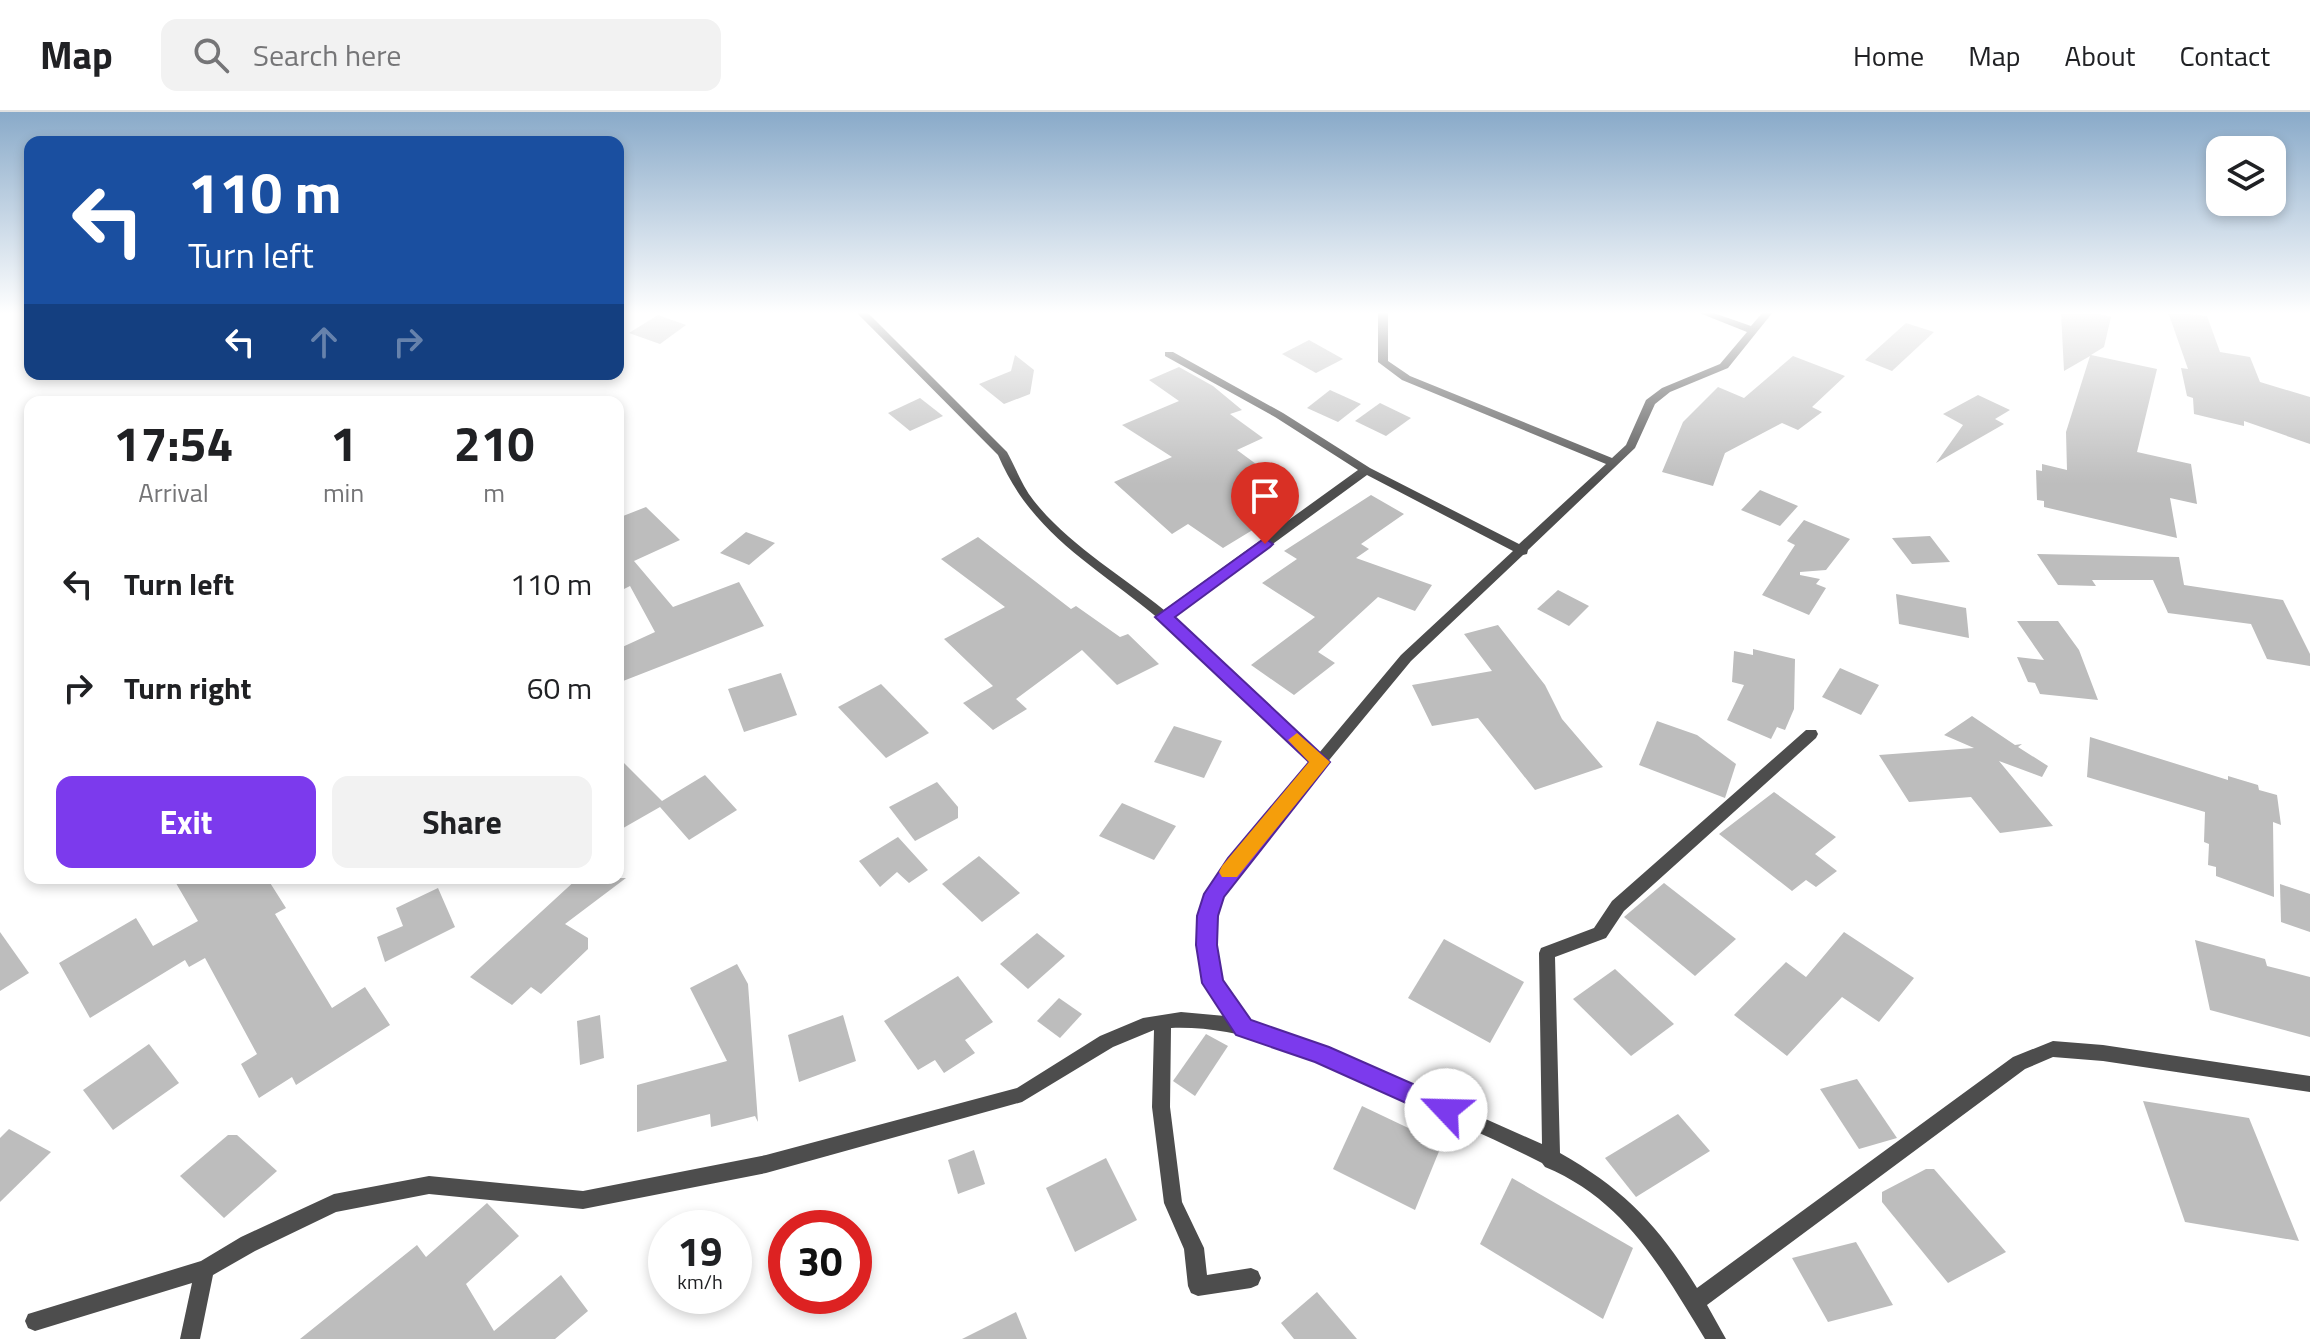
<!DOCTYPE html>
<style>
body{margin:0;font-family:"Titillium Web",sans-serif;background:#f2f2f2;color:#202124;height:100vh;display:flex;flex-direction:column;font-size:30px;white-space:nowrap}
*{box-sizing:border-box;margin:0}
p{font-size:26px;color:#757577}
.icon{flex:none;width:44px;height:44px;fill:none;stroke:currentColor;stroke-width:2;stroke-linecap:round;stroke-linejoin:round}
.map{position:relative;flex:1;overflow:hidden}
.sheet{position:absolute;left:24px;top:284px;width:600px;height:488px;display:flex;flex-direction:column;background:#fff;border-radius:16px;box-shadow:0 4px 12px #0003}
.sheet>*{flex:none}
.banner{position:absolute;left:24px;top:24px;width:600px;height:244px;border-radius:16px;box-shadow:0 4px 12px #0003;background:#1a4fa0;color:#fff;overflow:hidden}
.tools{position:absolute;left:2206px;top:24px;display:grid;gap:16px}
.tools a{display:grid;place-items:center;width:80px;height:80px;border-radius:16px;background:#fff;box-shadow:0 4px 12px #0003;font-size:40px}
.speed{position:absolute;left:648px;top:1098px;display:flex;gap:16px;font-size:40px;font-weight:700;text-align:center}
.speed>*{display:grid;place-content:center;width:104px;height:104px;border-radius:50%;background:#fff;box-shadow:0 4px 12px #0003;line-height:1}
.speed small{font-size:20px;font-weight:400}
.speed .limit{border:12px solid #d22;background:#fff;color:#111}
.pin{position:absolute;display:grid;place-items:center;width:68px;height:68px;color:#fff;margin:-82px -34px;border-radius:50% 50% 50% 0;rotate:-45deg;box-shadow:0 0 8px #0007}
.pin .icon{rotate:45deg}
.me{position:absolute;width:88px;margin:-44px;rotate:294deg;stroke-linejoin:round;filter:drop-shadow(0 0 6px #0008)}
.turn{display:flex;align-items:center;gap:28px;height:168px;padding:0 32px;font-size:36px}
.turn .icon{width:104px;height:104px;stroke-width:2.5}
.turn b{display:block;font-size:56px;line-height:68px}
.lanes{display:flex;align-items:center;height:76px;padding:0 32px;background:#0003;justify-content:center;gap:40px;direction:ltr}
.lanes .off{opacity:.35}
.eta{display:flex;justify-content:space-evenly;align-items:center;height:136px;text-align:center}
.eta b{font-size:48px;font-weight:700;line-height:56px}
.button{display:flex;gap:16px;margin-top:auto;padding:16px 32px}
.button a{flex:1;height:92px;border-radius:16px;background:#7c3aed;color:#fff;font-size:32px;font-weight:700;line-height:92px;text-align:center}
.button a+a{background:#f2f2f2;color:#202124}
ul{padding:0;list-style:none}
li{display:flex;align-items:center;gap:24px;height:104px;padding:0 32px}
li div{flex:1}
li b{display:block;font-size:30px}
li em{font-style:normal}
header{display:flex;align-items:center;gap:48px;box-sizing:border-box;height:112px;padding:0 40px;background:#fff;border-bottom:2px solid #e0e0e0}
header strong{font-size:38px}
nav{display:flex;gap:44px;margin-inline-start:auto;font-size:28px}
.search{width:560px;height:72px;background:#f2f2f2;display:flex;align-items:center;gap:20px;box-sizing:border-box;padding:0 28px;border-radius:16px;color:#757577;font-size:30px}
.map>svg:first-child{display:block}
.building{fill:#bdbdbd}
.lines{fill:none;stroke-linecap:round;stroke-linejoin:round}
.minor{fill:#4d4d4d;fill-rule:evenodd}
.route{fill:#7c3aed;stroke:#51269a;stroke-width:2}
.slow{fill:#f59e0b}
</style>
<header>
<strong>Map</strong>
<div class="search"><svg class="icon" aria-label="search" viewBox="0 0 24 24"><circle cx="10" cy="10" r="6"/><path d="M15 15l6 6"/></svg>Search here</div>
<nav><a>Home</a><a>Map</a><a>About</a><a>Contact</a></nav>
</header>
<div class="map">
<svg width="2310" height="1227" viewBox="0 0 2310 1227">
<rect width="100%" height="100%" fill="#fff"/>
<!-- building -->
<g class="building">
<path d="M2061,200H2092L2111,205L2104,235L2091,243L2157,257L2137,340L2191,352L2197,392L2170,386L2177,426L2044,395V389L2037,388L2036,358L2042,359V352L2067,358L2066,320L2090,244L2064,259Z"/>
<path d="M2168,200L2207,204L2220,240L2250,245L2260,270L2310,285V332L2244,309V314L2194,302L2193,286L2187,284L2181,256L2188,257Z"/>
<path d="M658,203L686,213L660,232L629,221Z"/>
<path d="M1906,211L1934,220L1892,259L1865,248Z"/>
<path d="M1309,228L1343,247L1316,261L1282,242Z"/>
<path d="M1015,243L1034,258L1030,282L1004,292L979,272L1011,259Z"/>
<path d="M1793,244L1845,264L1812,295L1822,300L1798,318L1782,311L1725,341L1713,374L1662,360L1683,310L1718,275L1744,286Z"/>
<path d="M1179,255L1213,274L1242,298L1230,302L1263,326L1237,338L1290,377L1252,397L1269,408L1223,436L1188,412L1172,422L1114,370L1172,345L1122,313L1179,289L1149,268Z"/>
<path d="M1330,278L1361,292L1338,310L1307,296Z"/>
<path d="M1978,283L2010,298L1995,307L2004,312L1936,351L1963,313L1943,302Z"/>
<path d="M920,286L943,304L910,319L888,301Z"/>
<path d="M1380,291L1411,306L1386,324L1355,309Z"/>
<path d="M1760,378L1798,394L1780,414L1741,398Z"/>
<path d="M1371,383L1404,402L1361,432L1369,437L1356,446L1432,473L1415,499L1378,485L1318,540L1335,551L1294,583L1251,553L1315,505L1262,471L1297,447L1284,439Z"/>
<path d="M646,395L680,428L634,449L673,495L739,470L764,514L618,571V537L655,520L630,474L618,480V406Z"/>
<path d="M1804,408L1850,427L1826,458L1800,460V463L1820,467L1816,472L1826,476L1809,503L1762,483L1795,433L1787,429Z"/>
<path d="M746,420L775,431L749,453L720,441Z"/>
<path d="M1930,424L1950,450L1912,452L1892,426Z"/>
<path d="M978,425L1071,497L1076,494L1120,525L1128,522L1159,552L1117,573L1082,538L1016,587L1027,597L993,618L963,591L993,574L944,527L1005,495L941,447Z"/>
<path d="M2037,442L2179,445L2184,473L2283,488L2310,542V554L2267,547L2251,512L2168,501L2153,468H2092L2096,474L2058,473Z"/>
<path d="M1558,478L1589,494L1569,514L1537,497Z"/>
<path d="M1896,482L1966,496L1969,526L1899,512Z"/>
<path d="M2017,509H2058L2079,538L2098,588L2040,582L2035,571L2028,570L2017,545L2044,548Z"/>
<path d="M1498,513L1545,573L1562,607L1603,655L1535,678L1478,606L1432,614L1412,573L1492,559L1464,522Z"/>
<path d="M1753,537L1795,547L1794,597L1785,618L1777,615L1771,627L1727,608L1744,573L1732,570L1734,539L1753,543Z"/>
<path d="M1840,556L1879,573L1861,603L1822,585Z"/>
<path d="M781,561L797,603L744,620L728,577Z"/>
<path d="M881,572L929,621L886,646L838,595Z"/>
<path d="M1972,604L2015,633L2022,632L2018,635L2048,654L2042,665L1999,649L2053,714L2000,721L1971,685L1909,690L1879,643L1974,636L1944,623Z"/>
<path d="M1657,609L1697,623L1736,652L1725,686L1639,653Z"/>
<path d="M1174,614L1222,629L1204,666L1154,650Z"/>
<path d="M2090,625L2228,668V664L2258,673L2259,678L2277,683L2281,713L2273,710L2274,785L2216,764V755L2208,753L2209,732L2204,730L2205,700L2087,665Z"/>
<path d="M618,645L662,689L705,663L737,698L689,728L660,695L618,719Z"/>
<path d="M937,670L958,695V706L915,729L889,695Z"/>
<path d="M1774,680L1836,725L1815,742L1837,759L1816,775L1806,768L1792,779L1719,722Z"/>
<path d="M1122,691L1176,714L1154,748L1099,724Z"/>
<path d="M898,725L928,758L909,771L897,760L880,775L859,749Z"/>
<path d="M979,744L1020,781L982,810L942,772Z"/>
<path d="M173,766H267L286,796L275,802L332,896L365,875L390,913L296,973L292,965L259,986L241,952L257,942L205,846L189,855L185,848L90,906L59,851L136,806L153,834L198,809Z"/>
<path d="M578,766H626L565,812L588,826V837L541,882L531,875L512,893L470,865Z"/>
<path d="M1664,771L1736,827L1695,864L1624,805Z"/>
<path d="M2280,772L2310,782V820L2281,810Z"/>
<path d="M438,776L455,815L385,850L377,825L403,814L396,796Z"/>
<path d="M0,820L29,861L0,879Z"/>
<path d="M1844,820L1914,866L1879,910L1842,885L1787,944L1734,903L1786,850L1806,865Z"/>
<path d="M1037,821L1065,844L1028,877L1000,852Z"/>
<path d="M1444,827L1524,870L1490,931L1408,886Z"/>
<path d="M2195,828L2265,847L2267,854L2310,865V925L2210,898Z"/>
<path d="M737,852L748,872L758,1010L755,1004L711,1015L710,1002L637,1020V973L727,949L690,876Z"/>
<path d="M1615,857L1674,912L1631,944L1573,887Z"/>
<path d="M958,864L993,910L965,928L975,941L944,961L935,948L918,958L884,909Z"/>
<path d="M1059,886L1082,902L1060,926L1037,909Z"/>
<path d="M600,903L604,946L580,953L577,909Z"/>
<path d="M843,903L856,949L799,970L788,923Z"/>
<path d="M1206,922L1228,934L1195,984L1173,969Z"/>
<path d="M149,932L179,971L113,1018L83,978Z"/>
<path d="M1857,967L1897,1026L1859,1037L1820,977Z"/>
<path d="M2143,989L2249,1006L2299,1129L2185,1110Z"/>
<path d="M1362,994L1442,1032L1415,1098L1333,1057Z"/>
<path d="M1678,1002L1710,1039L1636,1085L1605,1046Z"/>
<path d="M9,1017L51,1040L0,1090V1026Z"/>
<path d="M228,1023H237L277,1059L224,1106L180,1064Z"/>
<path d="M974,1038L985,1072L958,1082L948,1048Z"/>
<path d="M1106,1046L1137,1108L1075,1140L1046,1076Z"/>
<path d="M1926,1057H1934L2006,1140L1948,1171L1882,1090V1080Z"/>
<path d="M1512,1066L1633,1136L1603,1207L1480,1132Z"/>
<path d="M487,1091L519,1124L466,1172L494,1219L561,1163L588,1199L555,1227H300L417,1133L426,1145Z"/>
<path d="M1856,1130L1893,1193L1828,1210L1792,1146Z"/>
<path d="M1317,1180L1357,1227H1294L1281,1211Z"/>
<path d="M1016,1200L1027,1227H962Z"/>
</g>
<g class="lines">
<!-- minor -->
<path class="minor" d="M856,200H867L1007,340C1016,356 1022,374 1034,389C1069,433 1121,463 1164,498L1358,358L1275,305L1165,244V240H1173L1283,301L1370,356L1519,432L1606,352L1402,268L1378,250V200H1388V249L1410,264L1612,346L1626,333L1646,288L1662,276L1720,252L1747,220L1697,200H1711L1751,214L1763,200H1773L1728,256L1670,280L1655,292L1635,336L1528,438L1527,442L1523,443L1411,549L1240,756L1220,793L1214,822V837L1221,871L1248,909L1342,943L1542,1032L1539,841L1541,836L1594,816L1612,789L1806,618H1816L1818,622L1816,626L1624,799L1606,826L1555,845L1560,1041C1625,1078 1658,1113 1697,1176L2013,945L2053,929L2103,933L2310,964V980L2103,949L2053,945L2025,957L1707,1193L1726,1227H1705C1662,1157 1625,1088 1545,1055L1542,1051C1495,1027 1446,1006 1398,985C1326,952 1252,913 1171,916L1170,995L1182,1090L1204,1136L1207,1163L1251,1156L1258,1159L1261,1166L1258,1173L1251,1176L1198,1184L1191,1181L1188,1174L1184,1137L1164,1091L1152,995L1154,918L1113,935L1022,990L766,1061L583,1097L429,1082L336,1100L255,1139L213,1163L200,1227H180L192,1171L35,1219L28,1216L25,1209L28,1202L201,1149L241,1125L334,1082L429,1064L583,1079L766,1043L1017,976L1100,924L1143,906L1181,900L1225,904C1172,833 1206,776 1255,717C1274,695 1293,672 1311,650C1261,602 1212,553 1159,507C1096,454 1032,423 998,343ZM1367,363L1513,439L1401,543L1319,641L1173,505Z"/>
</g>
<!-- sky -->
<linearGradient id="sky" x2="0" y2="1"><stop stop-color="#89aac9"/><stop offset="0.54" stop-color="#fff"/><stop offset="1" stop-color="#fff" stop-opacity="0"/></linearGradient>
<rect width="2310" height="372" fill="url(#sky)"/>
<!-- route -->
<path class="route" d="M1265,426L1273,432L1270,435L1175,505L1330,650L1224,785L1218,804L1217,833L1223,868L1251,908L1329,935L1454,990L1458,998L1454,1006L1446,1009L1315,950L1236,923L1202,871L1196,833L1197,804L1204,782L1228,746L1309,650L1155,505Z"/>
<!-- slow -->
<path class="slow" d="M1297,621L1330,650L1237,765H1222L1219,760L1222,754L1309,650L1288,628Z"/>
</svg>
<div class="tools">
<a><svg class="icon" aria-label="layers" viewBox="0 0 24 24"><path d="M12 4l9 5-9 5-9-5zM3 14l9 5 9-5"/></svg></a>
</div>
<div class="speed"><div>19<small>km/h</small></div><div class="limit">30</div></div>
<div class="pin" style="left:1265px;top:432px;background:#d93025"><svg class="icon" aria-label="arrive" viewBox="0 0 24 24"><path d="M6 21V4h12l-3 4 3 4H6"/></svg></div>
<svg class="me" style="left:1446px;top:998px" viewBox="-20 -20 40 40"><circle r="19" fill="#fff"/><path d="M0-13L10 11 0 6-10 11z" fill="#7c3aed"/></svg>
<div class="banner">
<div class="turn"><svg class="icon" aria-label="left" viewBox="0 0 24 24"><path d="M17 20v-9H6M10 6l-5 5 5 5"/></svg><div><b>110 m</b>Turn left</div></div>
<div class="lanes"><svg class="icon" aria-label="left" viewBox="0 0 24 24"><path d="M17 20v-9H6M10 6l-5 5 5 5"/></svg><svg class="icon off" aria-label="ahead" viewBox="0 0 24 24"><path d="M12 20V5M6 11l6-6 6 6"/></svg><svg class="icon off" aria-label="right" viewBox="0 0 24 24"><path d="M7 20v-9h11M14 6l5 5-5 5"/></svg></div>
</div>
<section class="sheet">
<div class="eta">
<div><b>17:54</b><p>Arrival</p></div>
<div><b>1</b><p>min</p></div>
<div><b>210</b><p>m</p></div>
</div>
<ul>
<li><svg class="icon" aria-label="left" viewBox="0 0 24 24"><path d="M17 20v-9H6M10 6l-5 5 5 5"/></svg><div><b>Turn left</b></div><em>110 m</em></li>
<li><svg class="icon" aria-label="right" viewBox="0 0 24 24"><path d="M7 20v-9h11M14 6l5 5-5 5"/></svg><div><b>Turn right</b></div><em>60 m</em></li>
</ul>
<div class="button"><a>Exit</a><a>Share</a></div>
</section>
</div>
